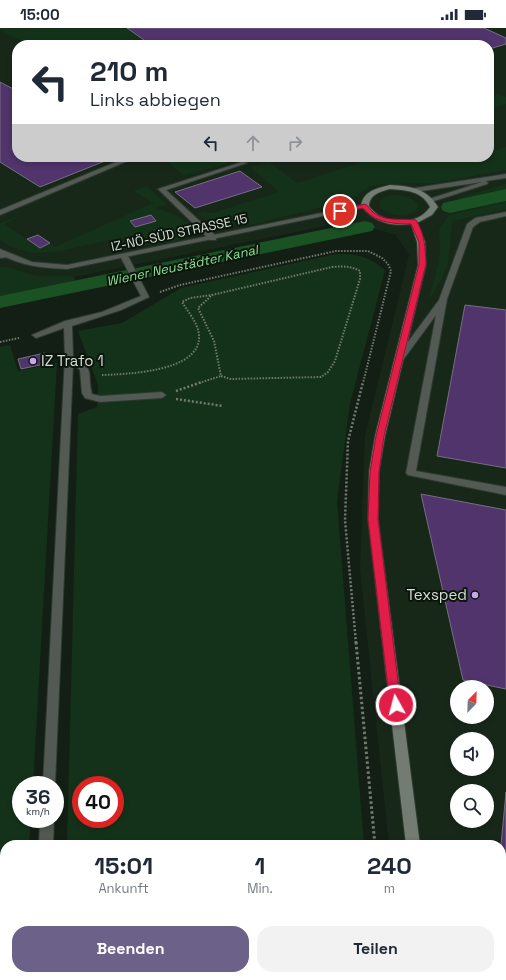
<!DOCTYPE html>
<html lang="de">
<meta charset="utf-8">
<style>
body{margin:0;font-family:"Space Grotesk",sans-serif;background:#f2f2f3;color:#1f2937;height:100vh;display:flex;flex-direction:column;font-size:15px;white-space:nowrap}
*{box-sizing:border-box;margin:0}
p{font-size:13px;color:#747a83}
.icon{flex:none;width:22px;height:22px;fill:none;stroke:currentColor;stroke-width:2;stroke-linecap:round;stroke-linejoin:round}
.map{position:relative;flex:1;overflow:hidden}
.details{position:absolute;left:0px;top:812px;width:506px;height:140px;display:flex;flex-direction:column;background:#fff;border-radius:16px 16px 0 0;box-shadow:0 2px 6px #0003}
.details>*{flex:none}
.top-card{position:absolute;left:12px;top:12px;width:482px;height:122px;border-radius:16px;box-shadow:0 2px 6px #0003;background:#fff;color:#1f2937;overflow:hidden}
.needle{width:26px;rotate:23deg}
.tools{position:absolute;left:450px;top:652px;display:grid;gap:8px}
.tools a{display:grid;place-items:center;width:44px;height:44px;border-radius:50%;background:#fff;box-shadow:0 2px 6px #0003;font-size:20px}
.speed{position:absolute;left:12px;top:748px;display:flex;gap:8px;font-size:20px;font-weight:700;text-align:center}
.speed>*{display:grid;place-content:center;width:52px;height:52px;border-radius:50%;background:#fff;box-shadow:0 2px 6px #0003;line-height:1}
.speed small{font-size:10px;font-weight:400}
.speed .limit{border:6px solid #d22;background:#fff;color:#111}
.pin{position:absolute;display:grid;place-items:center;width:34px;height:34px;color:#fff;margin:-17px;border:2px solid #fff;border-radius:50%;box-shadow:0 1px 4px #0007}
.me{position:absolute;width:44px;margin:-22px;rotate:353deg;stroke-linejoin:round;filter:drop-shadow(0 0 3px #0008)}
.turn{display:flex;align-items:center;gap:14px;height:84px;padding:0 12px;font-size:18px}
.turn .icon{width:52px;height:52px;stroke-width:2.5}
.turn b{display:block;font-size:28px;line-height:34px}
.lanes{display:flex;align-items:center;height:38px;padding:0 12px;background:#0003;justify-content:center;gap:20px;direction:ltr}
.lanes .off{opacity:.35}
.eta{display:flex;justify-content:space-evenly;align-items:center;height:68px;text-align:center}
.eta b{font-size:24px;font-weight:700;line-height:28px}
.action{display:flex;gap:8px;margin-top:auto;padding:8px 12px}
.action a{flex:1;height:46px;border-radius:16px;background:#6b6189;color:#fff;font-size:16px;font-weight:700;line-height:46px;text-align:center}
.action a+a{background:#f2f2f3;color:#1f2937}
.status{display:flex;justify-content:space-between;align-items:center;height:28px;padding:0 20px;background:#fff;direction:ltr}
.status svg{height:11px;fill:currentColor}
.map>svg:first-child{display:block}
.built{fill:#172819;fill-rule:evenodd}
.green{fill:#143219;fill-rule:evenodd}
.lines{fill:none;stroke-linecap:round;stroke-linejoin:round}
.canal{fill:#1a5224;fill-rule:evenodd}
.building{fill:#50346b;stroke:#766f7f}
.lane-casing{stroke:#2e3a2f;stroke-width:2}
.street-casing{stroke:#2e3a2f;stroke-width:2}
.secondary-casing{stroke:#2e3a2f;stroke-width:2}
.path-far2{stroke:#727b72;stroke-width:2;stroke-dasharray:1.5 1.5;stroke-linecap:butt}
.path-far1{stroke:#727b72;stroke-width:2.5;stroke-dasharray:2 2;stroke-linecap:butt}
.path{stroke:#727b72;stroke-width:3;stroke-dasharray:2.5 2.5;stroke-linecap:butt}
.lane{fill:#535953;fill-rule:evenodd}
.street{fill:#535953;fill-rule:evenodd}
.secondary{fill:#727c73;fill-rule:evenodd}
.route{fill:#e11d48;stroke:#92132f}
.poi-dot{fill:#c8a5ee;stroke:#0a160b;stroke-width:1.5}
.labels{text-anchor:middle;stroke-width:4;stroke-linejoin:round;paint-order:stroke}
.far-street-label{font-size:13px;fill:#d6ddd6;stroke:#0a160b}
.far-water-label{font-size:13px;font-style:italic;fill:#90df99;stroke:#0a160b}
.poi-label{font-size:15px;fill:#d6ddd6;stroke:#0a160b;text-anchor:start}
</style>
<div class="status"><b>15:00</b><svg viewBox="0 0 49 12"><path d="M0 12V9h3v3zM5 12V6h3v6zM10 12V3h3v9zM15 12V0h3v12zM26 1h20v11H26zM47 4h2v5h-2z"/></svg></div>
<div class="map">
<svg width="506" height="952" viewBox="0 0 506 952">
<rect width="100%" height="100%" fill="#131f14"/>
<!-- built -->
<path class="built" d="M0,0H506V952H417L402,947H501V817H389L360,541L365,408L409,227L395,206L345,194L74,249L0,252ZM17,17H489V129H17ZM457,659H487V689H457ZM457,711H487V741H457ZM457,763H487V793H457Z"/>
<!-- green -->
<g class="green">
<path d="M0,0H127L151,17H30L0,2Z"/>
<path d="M489,66H499L506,69V76L489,82Z"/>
<path d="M506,119V142L435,155L383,156L371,158L347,173L254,196L213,193L202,189L198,185L205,183L212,185L279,164L250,139L269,134L297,155L378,129H462L467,132L476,129H489V124Z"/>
<path d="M162,129H237L225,136L184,147Z"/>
<path d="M506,156V164L457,174L459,170Z"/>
<path d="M146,158L166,176L156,180C169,184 184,189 192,200C183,218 157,217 140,213C135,213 130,210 125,210C82,213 40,240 0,212V195L13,190H17L4,196L39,220L50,215L55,219L153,175L134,163Z"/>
<path d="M398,167L411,170L418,176L416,183C405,189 389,189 380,179L379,173L386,168Z"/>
<path d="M506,174V181L452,193L448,234L441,252L428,273L438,238L440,220L439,202L449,187Z"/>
<path d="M336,226C358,226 368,228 385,242L350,376L337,473L364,817H67L78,386L97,379L98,357L78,303L122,295L181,260ZM81,757H115V791H81Z"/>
<path d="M0,239C12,238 22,245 33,247C47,250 61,246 74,249L76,253L0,269Z"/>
<path d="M10,317L18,343L57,335L33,757H21V791H31L29,817H5V947H20V952H0V319Z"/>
<path d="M64,947H376L377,952H64Z"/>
</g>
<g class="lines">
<!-- canal -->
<g class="canal">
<path d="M506,161V173L450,185L443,183L441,179L443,175Z"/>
<path d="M365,193L372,195L375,199L372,203L0,280V268Z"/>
</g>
</g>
<!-- building -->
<g class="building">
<path d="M127,0H484L506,10V16L489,21V17H151Z"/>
<path d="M0,54L17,63V129H115L40,159L0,134Z"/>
<path d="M240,143L262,159L195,180L175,164Z"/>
<path d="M151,187L156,193L135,199L130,193Z"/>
<path d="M38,207L50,215L40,220L27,211Z"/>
<path d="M465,277L506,282V440L437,428Z"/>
<path d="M45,325L49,335L21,341L18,331Z"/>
<path d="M421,466L506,482V661L463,652Z"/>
<path d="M506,764V838L501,837V817Z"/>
</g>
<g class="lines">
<!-- lane casing -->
<g class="lane-casing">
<g id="lane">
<path d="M128,129H137L0,187V182Z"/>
<path d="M242,134L247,135L166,162L216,208V212H210L158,161Z"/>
<path d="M506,184V188L480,194L473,199L447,271L416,443L506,459V467L408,447L406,445L436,287L403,332L400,333L396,330L439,272L467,196L475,190Z"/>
<path d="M7,225H10V229L0,230V226Z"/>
<path d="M121,226H124L128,228L149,269L121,282L72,298L73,328C97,345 86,342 92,366L100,368L162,364L166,367L162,370L100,374L85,370L82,365L80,342L73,336L55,757H43L65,329L64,300L36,310L32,307L65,293L102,284L141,268L120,228Z"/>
<path d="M40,791H54L53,817H39Z"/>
<rect x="33" y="947" width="14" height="5"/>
</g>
</g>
<!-- street casing -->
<g class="street-casing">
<g id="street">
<path d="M506,146V150L486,153L488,155L487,156L431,174L429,173V171L482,154L415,164L412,162L415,160Z"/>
<path d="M365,176L367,177V179L67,241C43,240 21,238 0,226V221L32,234L67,237Z"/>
</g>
</g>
<!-- secondary casing -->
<g class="secondary-casing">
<g id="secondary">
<path d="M390,157C410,158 427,160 438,179L432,187L417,195L425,214L426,237L385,408L379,444L378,491L420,817H406L368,491L369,444L375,408L418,237L417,214L411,196C390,199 374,194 361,178C363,163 377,160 390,157ZM390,161C406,162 422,163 430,179C417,199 382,197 369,178C370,166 380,164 390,161Z"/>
<path d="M424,947H438L439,952H425Z"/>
</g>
</g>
<!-- path-far2 -->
<g class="path-far2">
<path d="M332,239C342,238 351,238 360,243V251L335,333L328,344L321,349L230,351L221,348L214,313L198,280L212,267Z"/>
<path d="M160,264L180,257L336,223H368L382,230L388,236L391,243L363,355"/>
<path d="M0,314L19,310"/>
<path d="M102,347C127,346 202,344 199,307C198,295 188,284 182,274L190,270L212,267"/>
<path d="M199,355L221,348"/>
</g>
<!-- path-far1 -->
<g class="path-far1">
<path d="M176,363L202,354"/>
<path d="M176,371L223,378"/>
<path d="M356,615L345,492L348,413L363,354"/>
</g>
<!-- path -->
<g class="path">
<path d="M356,614L375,817"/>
<path d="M391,947V952"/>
</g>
<!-- lane -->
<use href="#lane" class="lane"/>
<!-- street -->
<use href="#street" class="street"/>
<!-- secondary -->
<use href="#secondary" class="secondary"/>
</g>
<!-- route -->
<path class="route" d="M365,176C369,178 370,182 374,185C387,194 401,190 416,192C425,207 425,219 426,236L384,408L379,444L378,491L401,677L400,681L396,682L392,681L390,677L368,491L370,444L376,408L419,236V214L411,196C394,196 375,195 363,180L340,185L337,183Z"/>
<!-- markers -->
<g class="poi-dot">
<circle cx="33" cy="333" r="4"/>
<circle cx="475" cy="567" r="4"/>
</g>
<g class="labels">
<!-- far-street labels -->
<g class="far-street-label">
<text transform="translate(179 204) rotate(-12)" y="5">IZ-NÖ-SÜD STRASSE 15</text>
</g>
<!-- far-water labels -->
<g class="far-water-label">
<text transform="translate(182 237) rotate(-12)" y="5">Wiener Neustädter Kanal</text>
</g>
<!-- poi labels -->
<g class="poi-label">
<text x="41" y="338">IZ Trafo 1</text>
<text x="467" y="572" text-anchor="end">Texsped</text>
</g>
</g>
</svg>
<div class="tools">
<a><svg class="needle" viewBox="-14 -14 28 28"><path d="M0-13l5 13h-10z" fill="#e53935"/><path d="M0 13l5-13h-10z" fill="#747a83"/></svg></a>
<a><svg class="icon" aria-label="sound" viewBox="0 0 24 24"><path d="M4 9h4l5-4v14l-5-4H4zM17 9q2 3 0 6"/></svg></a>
<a><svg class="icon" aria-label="search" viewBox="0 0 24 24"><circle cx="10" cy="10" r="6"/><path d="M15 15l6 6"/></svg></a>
</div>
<div class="speed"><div>36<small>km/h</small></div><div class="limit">40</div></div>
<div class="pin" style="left:340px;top:183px;background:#d93025"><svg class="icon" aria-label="arrive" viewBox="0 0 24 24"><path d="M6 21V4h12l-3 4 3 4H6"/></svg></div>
<svg class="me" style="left:396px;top:677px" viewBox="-20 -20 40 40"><circle r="17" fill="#e11d48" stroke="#fff" stroke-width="3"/><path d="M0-11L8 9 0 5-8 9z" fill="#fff"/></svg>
<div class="top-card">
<div class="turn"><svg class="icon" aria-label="left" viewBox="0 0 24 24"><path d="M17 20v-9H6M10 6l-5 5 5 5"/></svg><div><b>210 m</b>Links abbiegen</div></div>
<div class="lanes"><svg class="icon" aria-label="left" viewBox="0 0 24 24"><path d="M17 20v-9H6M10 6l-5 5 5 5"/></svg><svg class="icon off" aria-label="ahead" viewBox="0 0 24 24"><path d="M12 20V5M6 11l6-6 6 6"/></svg><svg class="icon off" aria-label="right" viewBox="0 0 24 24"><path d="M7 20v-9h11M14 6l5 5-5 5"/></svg></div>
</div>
<section class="details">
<div class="eta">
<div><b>15:01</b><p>Ankunft</p></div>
<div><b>1</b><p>Min.</p></div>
<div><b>240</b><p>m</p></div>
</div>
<div class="action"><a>Beenden</a><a>Teilen</a></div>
</section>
</div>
